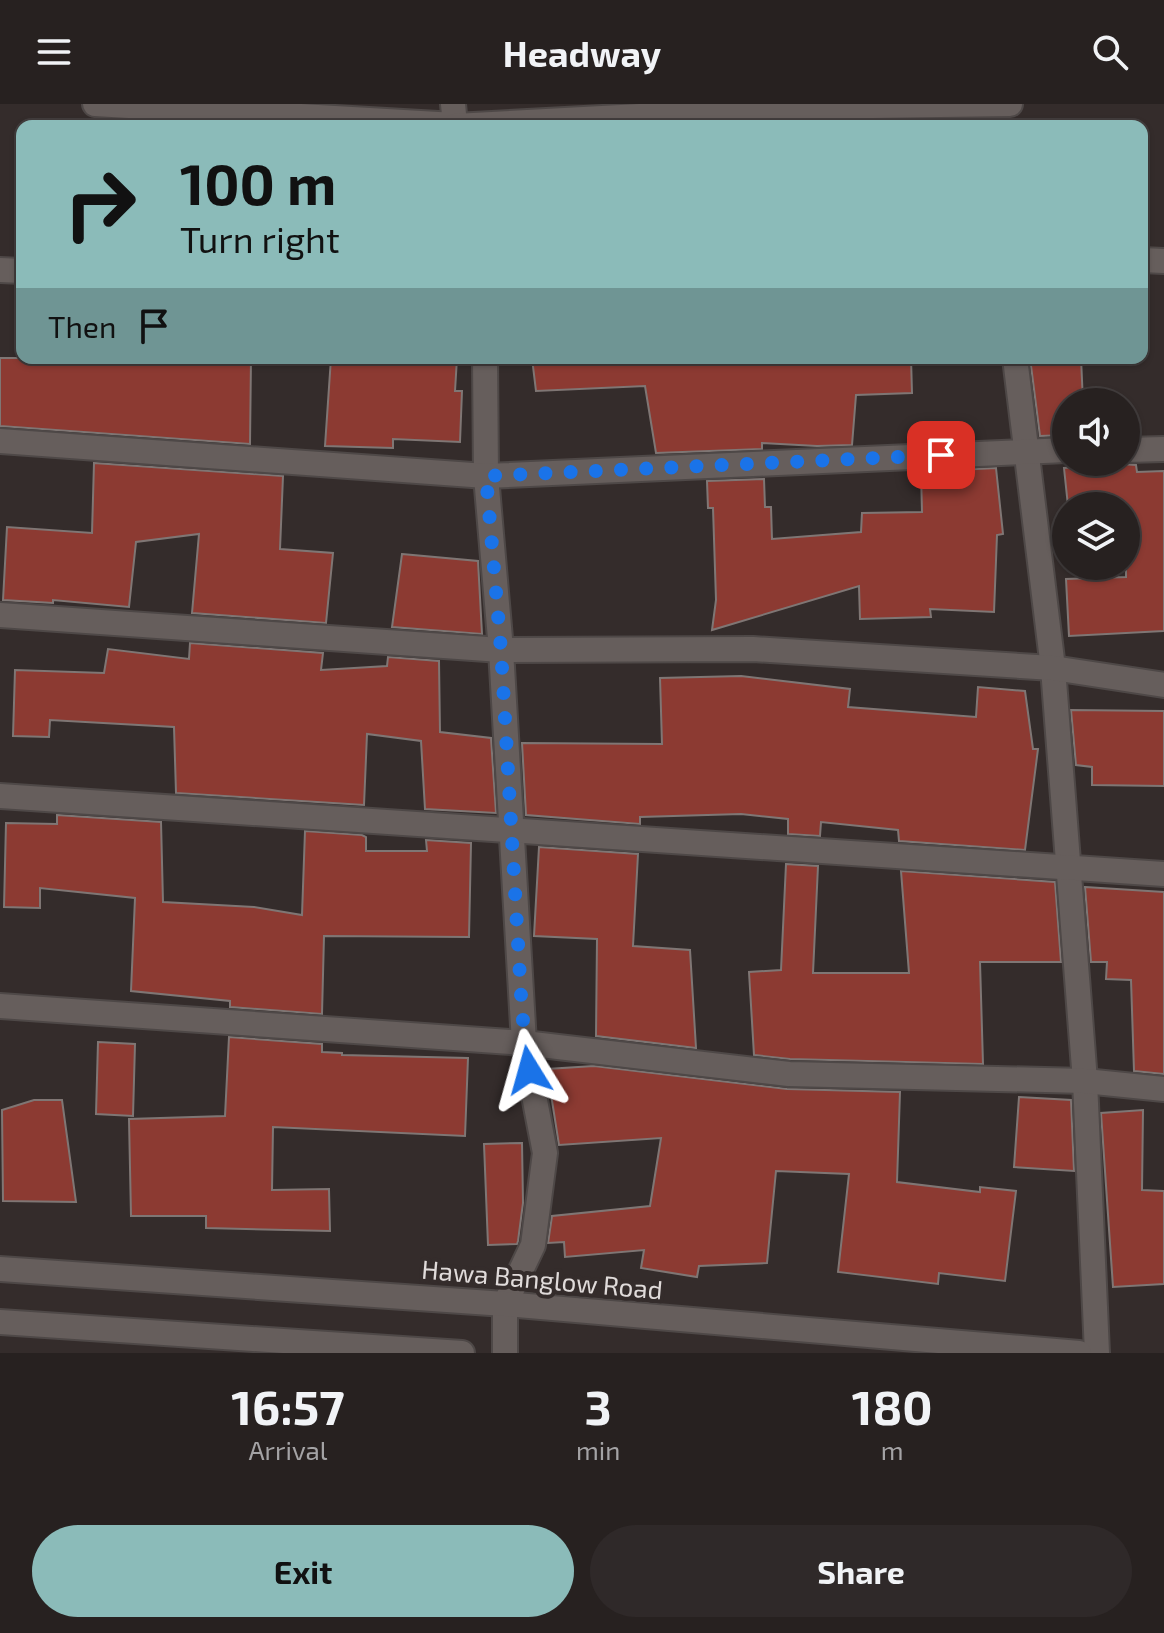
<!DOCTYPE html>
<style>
body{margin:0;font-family:"Exo 2",sans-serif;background:#2f2929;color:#f1f3f6;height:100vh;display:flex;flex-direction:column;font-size:30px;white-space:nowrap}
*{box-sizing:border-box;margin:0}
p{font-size:26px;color:#a4a3a5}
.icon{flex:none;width:44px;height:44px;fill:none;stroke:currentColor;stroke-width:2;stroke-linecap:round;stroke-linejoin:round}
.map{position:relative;height:1249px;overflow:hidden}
.drawer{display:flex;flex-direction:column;background:#272120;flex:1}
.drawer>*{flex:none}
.top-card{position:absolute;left:16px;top:16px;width:1132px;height:244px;border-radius:16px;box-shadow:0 2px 6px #0004,0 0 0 2px #433e3e;background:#8bbbb9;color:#111;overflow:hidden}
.fabs{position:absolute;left:1052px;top:284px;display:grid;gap:16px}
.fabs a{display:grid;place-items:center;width:88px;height:88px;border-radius:50%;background:#272120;box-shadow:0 2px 6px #0004,0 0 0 2px #433e3e;font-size:40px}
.pin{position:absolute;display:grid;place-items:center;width:68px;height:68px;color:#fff;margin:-34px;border-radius:16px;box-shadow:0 4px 12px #0006}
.me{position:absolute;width:88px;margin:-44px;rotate:352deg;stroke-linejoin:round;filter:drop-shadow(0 0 6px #0008)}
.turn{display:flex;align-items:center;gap:28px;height:168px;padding:0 32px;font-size:36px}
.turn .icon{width:104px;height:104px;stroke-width:2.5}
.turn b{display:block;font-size:56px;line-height:68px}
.then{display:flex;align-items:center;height:76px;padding:0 32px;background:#0003;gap:16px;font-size:30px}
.eta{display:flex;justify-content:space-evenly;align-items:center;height:136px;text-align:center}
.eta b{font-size:48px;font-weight:700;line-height:56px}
.button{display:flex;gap:16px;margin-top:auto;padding:16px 32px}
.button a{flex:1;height:92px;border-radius:48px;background:#8bbbb9;color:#111;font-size:32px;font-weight:700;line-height:92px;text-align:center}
.button a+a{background:#2f2929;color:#f1f3f6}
header{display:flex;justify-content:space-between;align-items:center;height:104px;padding:0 32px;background:#272120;font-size:36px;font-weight:700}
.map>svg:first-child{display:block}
.building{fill:#8c3a32;stroke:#7f7674;stroke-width:2}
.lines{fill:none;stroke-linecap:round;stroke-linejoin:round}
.minor-casing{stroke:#4e4847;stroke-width:28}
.tertiary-casing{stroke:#4e4847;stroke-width:28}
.minor{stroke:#665e5c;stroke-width:24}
.tertiary{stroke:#665e5c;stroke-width:24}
.route{stroke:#1a73e8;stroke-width:14;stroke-dasharray:0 25.2}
.labels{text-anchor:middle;stroke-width:8;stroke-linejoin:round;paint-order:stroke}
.street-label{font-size:26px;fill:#e0dbda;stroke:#342c2b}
</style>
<header><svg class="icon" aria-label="menu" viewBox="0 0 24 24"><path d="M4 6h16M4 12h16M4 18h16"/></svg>Headway<svg class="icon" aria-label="search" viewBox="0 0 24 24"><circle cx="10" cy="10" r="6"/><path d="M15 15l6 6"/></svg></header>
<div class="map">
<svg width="1164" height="1249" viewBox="0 0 1164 1249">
<rect width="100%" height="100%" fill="#342c2b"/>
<!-- building -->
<g class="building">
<path d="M0,254H251L250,340L0,322Z"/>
<path d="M331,254H457L455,287H462L460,338L393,335V344L325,342Z"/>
<path d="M532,254H911L912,289L856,291L852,341L817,342L762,339V345L656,349L645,282L536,287Z"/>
<path d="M1030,254H1081L1083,298H1066V331L1040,332Z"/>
<path d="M94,359L283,372L280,445L333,449L326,519L192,509L199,430L136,438L129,503L53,496V499L3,496L7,423L92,429Z"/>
<path d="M1120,360L1136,361L1137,368L1164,367V527L1069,532L1066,475L1126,473V402H1068L1064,364Z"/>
<path d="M996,364L1003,430L997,431L994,508L930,505L931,513L860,515L859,482L712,526L716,496L713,404H708L707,377L764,375L765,403H771L772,435L861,428L862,409L922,408L921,368Z"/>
<path d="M402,450L478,457L482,530L392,523Z"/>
<path d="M190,539L323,549L321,566L387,562L388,553L439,557L440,628L491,634L496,709L425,705L421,637L367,630L364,701L176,689L174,623L50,616L49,633L13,632L15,566L104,569L108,545L189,555Z"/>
<path d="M741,572L850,585L848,603L976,613L978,583L1025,587L1033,645H1038L1025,746L899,737L898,726L821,718L820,732L788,730V715L741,710L640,713V720L526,711L522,639L662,640L660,574Z"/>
<path d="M1071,606L1164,607V682L1092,681V663L1076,661Z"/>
<path d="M57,711L161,718L163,798L254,803L302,811L305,727L362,731L366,733V747H427L426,736L471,739L469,833L324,832L322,910L230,903V897L131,887L135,794L40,784V804L4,803L6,719L57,720Z"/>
<path d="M539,743L638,750L633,842L690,846L696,944L596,932L597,835L534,832Z"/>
<path d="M786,760L818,762L813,869H909L901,767L1055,778L1061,858H980L983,960L790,955L754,951L749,868L781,866Z"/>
<path d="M1085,783L1164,788V970L1134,967L1131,876L1106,875L1107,858H1091Z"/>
<path d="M229,933L322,940V948L342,949V951L468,954L465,1032L273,1023L272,1086L329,1085L330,1127L206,1124V1112H131L129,1015L225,1012Z"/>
<path d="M98,938L135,940L133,1012L96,1010Z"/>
<path d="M594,962L787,985L900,988L897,1078L980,1088V1083L1016,1087L1005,1177L939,1169L938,1180L838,1168L849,1070L776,1067L767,1159L699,1162L697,1173L641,1164L644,1146L565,1153L564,1138L548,1139L552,1112L650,1102L661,1034L559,1041L547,965Z"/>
<path d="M1019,993L1071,996L1074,1067L1014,1063Z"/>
<path d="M34,996H62L76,1098L3,1097L2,1006Z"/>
<path d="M1143,1006L1142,1086L1164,1087V1180L1113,1183L1101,1009Z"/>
<path d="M522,1039L523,1099L518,1137L517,1140L488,1141L484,1040Z"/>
</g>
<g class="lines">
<!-- minor casing -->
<g class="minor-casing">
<g id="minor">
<path d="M95,0L455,21L453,0"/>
<path d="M455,22L805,3L1010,0"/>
<path d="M1142,156L1164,157"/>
<path d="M0,166L22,167"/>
<path d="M485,254L486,372L501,546L524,939L545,1049L533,1141L505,1200V1249"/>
<path d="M1015,254L1053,564L1085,977L1097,1249"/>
<path d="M0,337L486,372L1066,346"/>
<path d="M1126,346L1164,345"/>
<path d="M0,511L501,546L753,545L1053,564L1164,581"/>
<path d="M0,692L1164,770"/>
<path d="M0,902L524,939L789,970L1085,977L1164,985"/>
</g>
</g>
<!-- tertiary casing -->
<g class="tertiary-casing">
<g id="tertiary">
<path d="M0,1165L505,1200L1079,1249"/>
<path d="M0,1218L462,1249"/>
</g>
</g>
<!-- minor -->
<use href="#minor" class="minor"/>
<!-- tertiary -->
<use href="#tertiary" class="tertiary"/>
</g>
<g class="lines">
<!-- route -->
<path class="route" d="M529,966L522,908L501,546L486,372L941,351"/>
</g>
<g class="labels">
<!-- street labels -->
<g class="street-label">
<text transform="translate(542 1176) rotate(5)" y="9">Hawa Banglow Road</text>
</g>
</g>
</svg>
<div class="fabs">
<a><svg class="icon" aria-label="sound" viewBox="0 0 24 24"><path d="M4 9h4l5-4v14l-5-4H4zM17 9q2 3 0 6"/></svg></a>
<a><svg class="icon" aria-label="layers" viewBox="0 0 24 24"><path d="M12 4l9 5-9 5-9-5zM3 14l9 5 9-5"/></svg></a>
</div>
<div class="pin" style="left:941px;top:351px;background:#d93025"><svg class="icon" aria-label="arrive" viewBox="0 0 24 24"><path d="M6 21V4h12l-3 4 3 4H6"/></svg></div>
<svg class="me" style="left:529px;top:966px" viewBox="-20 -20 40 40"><path d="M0-17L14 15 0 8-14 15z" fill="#1a73e8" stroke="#fff" stroke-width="4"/></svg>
<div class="top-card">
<div class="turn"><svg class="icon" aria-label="right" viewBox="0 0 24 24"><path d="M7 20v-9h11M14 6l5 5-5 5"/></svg><div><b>100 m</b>Turn right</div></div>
<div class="then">Then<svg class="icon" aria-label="arrive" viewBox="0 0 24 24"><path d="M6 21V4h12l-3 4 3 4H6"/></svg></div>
</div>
</div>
<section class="drawer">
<div class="eta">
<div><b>16:57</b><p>Arrival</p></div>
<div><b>3</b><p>min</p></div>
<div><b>180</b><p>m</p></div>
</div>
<div class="button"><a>Exit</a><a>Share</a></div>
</section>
